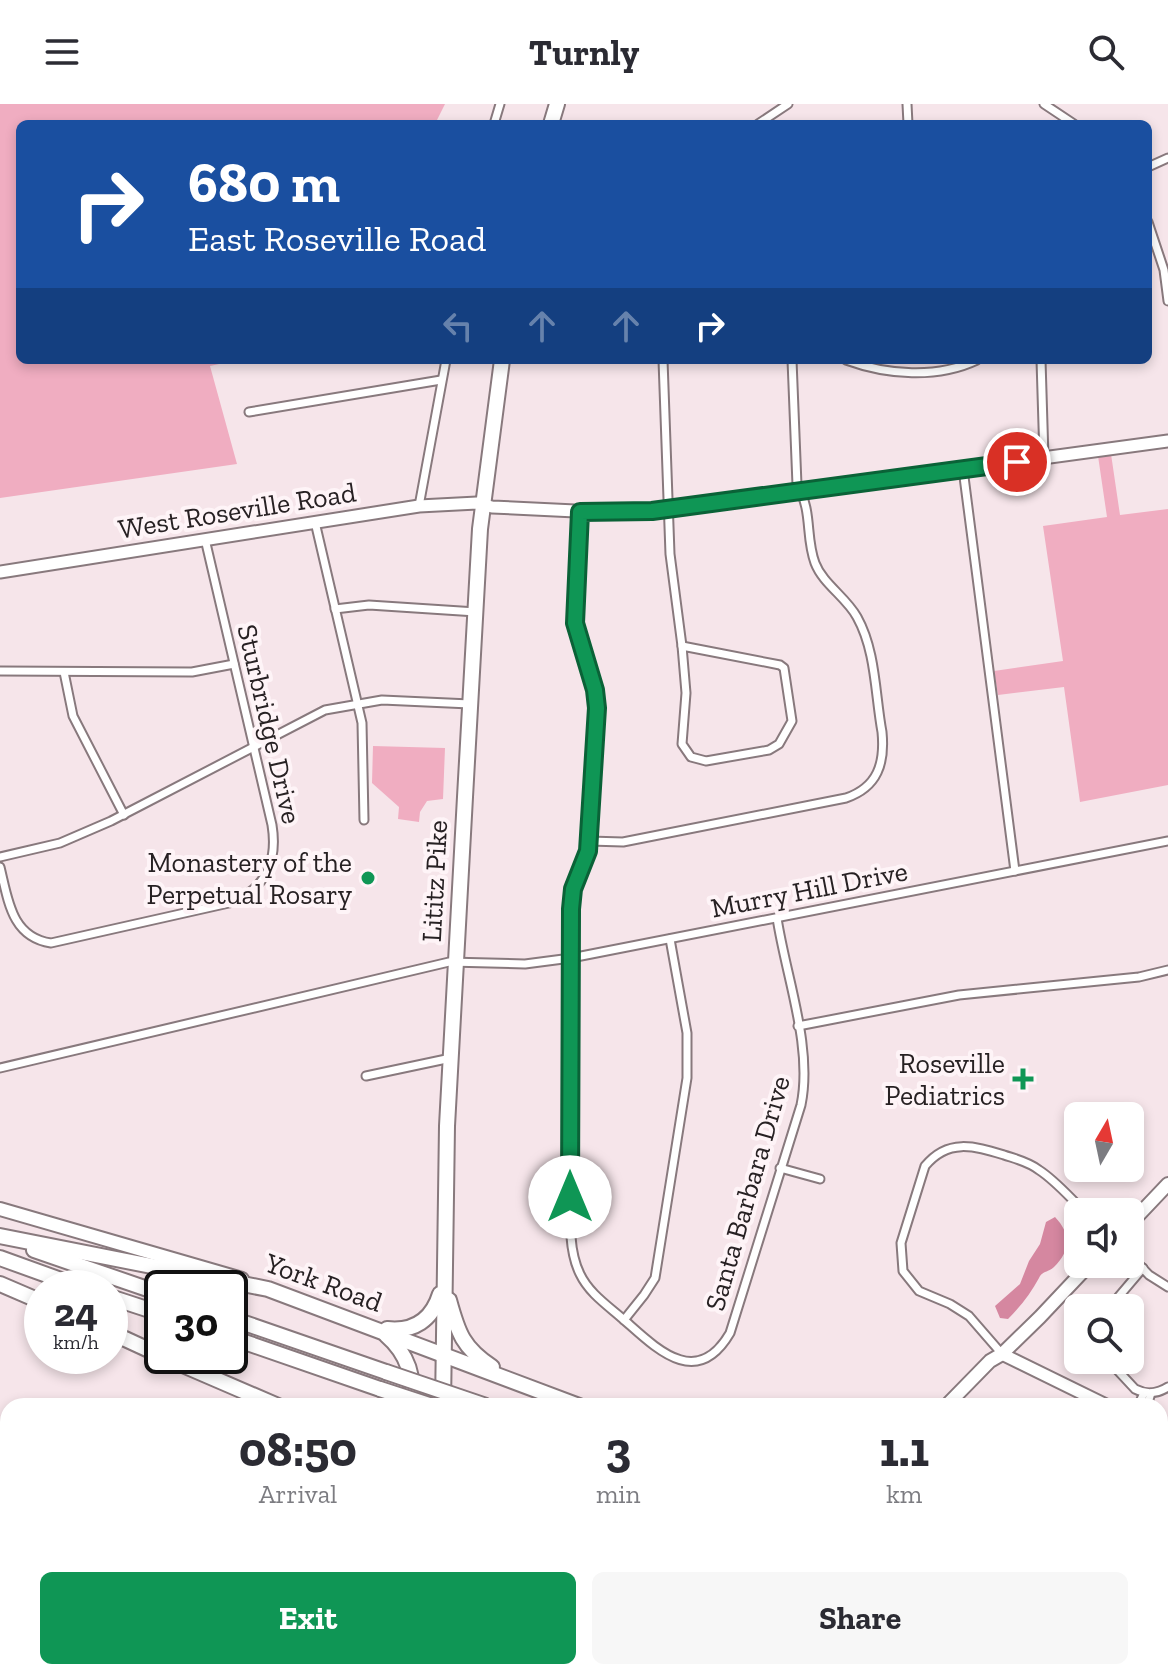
<!DOCTYPE html>
<style>
body{margin:0;font-family:"Zilla Slab",serif;background:#f7f7f7;color:#2b2b33;height:100vh;display:flex;flex-direction:column;font-size:30px;white-space:nowrap}
*{box-sizing:border-box;margin:0}
p{font-size:26px;color:#7c7c81}
.icon{flex:none;width:44px;height:44px;fill:none;stroke:currentColor;stroke-width:2;stroke-linecap:round;stroke-linejoin:round}
.map{position:relative;flex:1;overflow:hidden}
.panel{position:absolute;left:0px;top:1294px;width:1168px;height:282px;display:flex;flex-direction:column;background:#fff;border-radius:24px 24px 0 0;box-shadow:0 4px 12px #0003}
.panel>*{flex:none}
.hud{position:absolute;left:16px;top:16px;width:1136px;height:244px;border-radius:12px;box-shadow:0 4px 12px #0003;background:#1a4fa0;color:#fff;overflow:hidden}
.needle{width:52px;rotate:9deg}
.fabs{position:absolute;left:1064px;top:998px;display:grid;gap:16px}
.fabs a{display:grid;place-items:center;width:80px;height:80px;border-radius:12px;background:#fff;box-shadow:0 4px 12px #0003;font-size:40px}
.speed{position:absolute;left:24px;top:1166px;display:flex;gap:16px;font-size:40px;font-weight:700;text-align:center}
.speed>*{display:grid;place-content:center;width:104px;height:104px;border-radius:50%;background:#fff;box-shadow:0 4px 12px #0003;line-height:1}
.speed small{font-size:20px;font-weight:400}
.speed .limit{border:4px solid #111;border-radius:12px;background:#fff;color:#111}
.pin{position:absolute;display:grid;place-items:center;width:68px;height:68px;color:#fff;margin:-34px;border:4px solid #fff;border-radius:50%;box-shadow:0 2px 8px #0007}
.me{position:absolute;width:88px;margin:-44px;rotate:0deg;stroke-linejoin:round;filter:drop-shadow(0 0 6px #0008)}
.turn{display:flex;align-items:center;gap:28px;height:168px;padding:0 40px;font-size:36px}
.turn .icon{width:104px;height:104px;stroke-width:2.5}
.turn b{display:block;font-size:56px;line-height:68px}
.lanes{display:flex;align-items:center;height:76px;padding:0 40px;background:#0003;justify-content:center;gap:40px;direction:ltr}
.lanes .off{opacity:.35}
.eta{display:flex;justify-content:space-evenly;align-items:center;height:136px;text-align:center}
.eta b{font-size:48px;font-weight:700;line-height:56px}
.primary-button{display:flex;gap:16px;margin-top:auto;padding:16px 40px}
.primary-button a{flex:1;height:92px;border-radius:12px;background:#0f9655;color:#fff;font-size:32px;font-weight:700;line-height:92px;text-align:center}
.primary-button a+a{background:#f7f7f7;color:#2b2b33}
header{display:flex;justify-content:space-between;align-items:center;height:104px;padding:0 40px;background:#fff;font-size:36px;font-weight:700}
.map>svg:first-child{display:block}
.green{fill:#f0adc1}
.water{fill:#d587a0}
.lines{fill:none;stroke-linecap:round;stroke-linejoin:round}
.street-casing{stroke:#88797d;stroke-width:11}
.secondary-casing{stroke:#88797d;stroke-width:15}
.primary-casing{stroke:#88797d;stroke-width:16}
.highway-casing{stroke:#88797d;stroke-width:18}
.street{stroke:#fff;stroke-width:7}
.secondary{stroke:#fff;stroke-width:11}
.primary{stroke:#fff;stroke-width:12}
.highway{stroke:#fff;stroke-width:14}
.highway-bridge-casing{stroke:#88797d;stroke-width:18;stroke-linecap:butt}
.highway-bridge{stroke:#fff;stroke-width:14}
.route-casing{stroke:#0a6237;stroke-width:20}
.route{stroke:#0f9655;stroke-width:14}
.poi-dot{fill:#0f9655;stroke:#fef4f7;stroke-width:3}
.labels{text-anchor:middle;stroke-width:8;stroke-linejoin:round;paint-order:stroke}
.street-label{font-size:28px;fill:#272123;stroke:#fef4f7}
.poi-label{font-size:28px;fill:#272123;stroke:#fef4f7;text-anchor:end}
</style>
<header><svg class="icon" aria-label="menu" viewBox="0 0 24 24"><path d="M4 6h16M4 12h16M4 18h16"/></svg>Turnly<svg class="icon" aria-label="search" viewBox="0 0 24 24"><circle cx="10" cy="10" r="6"/><path d="M15 15l6 6"/></svg></header>
<div class="map">
<svg width="1168" height="1575" viewBox="0 0 1168 1575">
<rect width="100%" height="100%" fill="#f6e5ea"/>
<!-- green -->
<g class="green">
<path d="M0,0H445L435,20H20V256H237L210,262L237,360L0,394Z"/>
<path d="M1111,350L1120,411L1168,405V681L1080,698L1064,583L998,591L994,567L1063,557L1043,422L1107,413L1098,352Z"/>
<path d="M373,642L445,644L443,695L427,697L420,708L419,718L398,715L399,703L372,679Z"/>
</g>
<!-- water -->
<path class="water" d="M1055,1113C1072,1131 1070,1147 1054,1163C1049,1168 1042,1167 1039,1174C1031,1189 1020,1203 1008,1215L1000,1214L995,1202L1020,1180L1029,1157L1040,1140L1046,1118Z"/>
<g class="lines">
<!-- street casing -->
<g class="street-casing">
<g id="street">
<path d="M907,0L908,20"/>
<path d="M1044,0L1074,20"/>
<path d="M494,20L500,0"/>
<path d="M758,20L788,0"/>
<path d="M1148,63L1168,54"/>
<path d="M1148,118L1164,166L1168,197"/>
<path d="M663,256L670,450L682,542"/>
<path d="M846,256C887,271 937,275 977,256"/>
<path d="M1041,256L1044,354"/>
<path d="M249,308L441,276"/>
<path d="M963,365L1015,767"/>
<path d="M419,402L446,256"/>
<path d="M580,408L575,519L595,586L597,604L588,747L573,785L571,805V1133C572,1146 574,1158 580,1170C589,1189 607,1201 623,1215C655,1243 696,1287 730,1229L801,1001C813,943 786,873 777,814"/>
<path d="M315,418L362,619L364,716"/>
<path d="M335,505L369,501L476,508"/>
<path d="M682,542L780,561L784,564L792,617L779,640L769,646L706,657L691,653L682,640L686,589Z"/>
<path d="M0,567L192,568L234,560"/>
<path d="M64,568L73,612L124,711"/>
<path d="M589,737L623,738L846,694C878,683 885,659 882,628C875,590 876,547 857,513C846,493 823,480 815,459C805,432 813,407 797,381L792,256"/>
<path d="M0,753L60,739L111,717L325,606L382,596L470,600"/>
<path d="M0,763C8,795 11,833 51,839L229,799C265,786 278,758 272,721L205,435"/>
<path d="M798,922L959,891L1139,873L1168,866"/>
<path d="M0,964L449,858L525,860L571,854L1168,737"/>
<path d="M366,972L451,954"/>
<path d="M780,1064L820,1075"/>
<path d="M1130,1151L1149,1171L1168,1183"/>
<path d="M1109,1204L1143,1164"/>
<path d="M624,1216L644,1191L655,1174L687,974V929L670,835"/>
<path d="M1002,1250L969,1212L950,1200L919,1187L903,1167L901,1139L925,1062C948,1034 974,1042 1004,1051C1016,1055 1029,1058 1039,1066C1056,1077 1070,1094 1085,1108"/>
<path d="M1108,1256L1135,1285C1147,1291 1157,1290 1168,1283"/>
<path d="M1138,1302L1144,1289"/>
<path d="M1147,1302L1151,1289"/>
<path d="M0,1565H8"/>
<path d="M27,1568L50,1575"/>
<path d="M0,1572L27,1575"/>
<path d="M115,1575L143,1572L151,1575"/>
<path d="M199,1575L202,1568"/>
<path d="M321,1575L323,1568"/>
</g>
</g>
<!-- secondary casing -->
<g class="secondary-casing">
<g id="secondary">
<path d="M0,468L419,402L477,399L492,403L617,409L652,407L1168,337"/>
<path d="M1002,1250L1108,1302"/>
<path d="M1160,1327L1168,1331"/>
<path d="M983,1575H1014"/>
</g>
</g>
<!-- primary casing -->
<g class="primary-casing">
<g id="primary">
<path d="M0,1105L242,1175"/>
<path d="M1130,1120L1168,1080"/>
<path d="M946,1302L990,1257L1002,1250L1040,1213L1090,1160"/>
</g>
</g>
<!-- highway casing -->
<g class="highway-casing">
<g id="highway">
<path d="M551,20L557,0"/>
<path d="M0,1132L268,1185L579,1302"/>
<path d="M34,1146L162,1190"/>
<path d="M0,1154L83,1184"/>
<path d="M0,1180L42,1198"/>
<path d="M110,1193L162,1210"/>
<path d="M449,1196C458,1229 463,1244 492,1263"/>
<path d="M230,1214L386,1268"/>
<path d="M387,1225C414,1228 432,1216 440,1190"/>
<path d="M110,1228L162,1252"/>
<path d="M386,1231C407,1249 417,1275 409,1302"/>
<path d="M230,1233L380,1285"/>
<path d="M162,1252L278,1302"/>
<path d="M443,1302L447,1022L465,693L480,425L502,256"/>
<path d="M1160,1516L1168,1518"/>
<path d="M1160,1541L1168,1543"/>
<path d="M440,1575V1568"/>
<path d="M686,1575L692,1568"/>
<path d="M702,1575L709,1568"/>
</g>
</g>
<!-- street -->
<use href="#street" class="street"/>
<!-- secondary -->
<use href="#secondary" class="secondary"/>
<!-- primary -->
<use href="#primary" class="primary"/>
<!-- highway -->
<use href="#highway" class="highway"/>
<!-- highway-bridge casing -->
<g class="highway-bridge-casing">
<g id="highway-bridge">
<path d="M386,1268L486,1302"/>
<path d="M380,1285L432,1302"/>
</g>
</g>
<!-- highway-bridge -->
<use href="#highway-bridge" class="highway-bridge"/>
</g>
<g class="lines">
<!-- route casing -->
<g class="route-casing">
<path id="route" d="M570,1093L571,805L573,785L588,747L597,604L595,586L575,519L580,408L652,407L1017,358"/>
</g>
<!-- route -->
<use href="#route" class="route"/>
</g>
<!-- markers -->
<g class="poi-dot">
<circle cx="368" cy="774" r="8"/>
<path d="M1019 963h8v8h8v8h-8v8h-8v-8h-8v-8h8z"/>
</g>
<g class="labels">
<!-- street labels -->
<g class="street-label">
<text transform="translate(237 406) rotate(-9)" y="10">West Roseville Road</text>
<text transform="translate(270 620) rotate(77)" y="10">Sturbridge Drive</text>
<text transform="translate(434 777) rotate(-87)" y="10">Lititz Pike</text>
<text transform="translate(809 785) rotate(-11)" y="10">Murry Hill Drive</text>
<text transform="translate(747 1089) rotate(-74)" y="10">Santa Barbara Drive</text>
<text transform="translate(324 1178) rotate(20)" y="10">York Road</text>
</g>
<!-- poi labels -->
<g class="poi-label">
<text x="352" y="768">Monastery of the<tspan x="352" dy="32">Perpetual Rosary</tspan></text>
<text x="1005" y="969">Roseville<tspan x="1005" dy="32">Pediatrics</tspan></text>
</g>
</g>
</svg>
<div class="fabs">
<a><svg class="needle" viewBox="-14 -14 28 28"><path d="M0-13l5 13h-10z" fill="#e53935"/><path d="M0 13l5-13h-10z" fill="#7c7c81"/></svg></a>
<a><svg class="icon" aria-label="sound" viewBox="0 0 24 24"><path d="M4 9h4l5-4v14l-5-4H4zM17 9q2 3 0 6"/></svg></a>
<a><svg class="icon" aria-label="search" viewBox="0 0 24 24"><circle cx="10" cy="10" r="6"/><path d="M15 15l6 6"/></svg></a>
</div>
<div class="speed"><div>24<small>km/h</small></div><div class="limit">30</div></div>
<div class="pin" style="left:1017px;top:358px;background:#d93025"><svg class="icon" aria-label="arrive" viewBox="0 0 24 24"><path d="M6 21V4h12l-3 4 3 4H6"/></svg></div>
<svg class="me" style="left:570px;top:1093px" viewBox="-20 -20 40 40"><circle r="19" fill="#fff"/><path d="M0-13L10 11 0 6-10 11z" fill="#0f9655"/></svg>
<div class="hud">
<div class="turn"><svg class="icon" aria-label="right" viewBox="0 0 24 24"><path d="M7 20v-9h11M14 6l5 5-5 5"/></svg><div><b>680 m</b>East Roseville Road</div></div>
<div class="lanes"><svg class="icon off" aria-label="left" viewBox="0 0 24 24"><path d="M17 20v-9H6M10 6l-5 5 5 5"/></svg><svg class="icon off" aria-label="ahead" viewBox="0 0 24 24"><path d="M12 20V5M6 11l6-6 6 6"/></svg><svg class="icon off" aria-label="ahead" viewBox="0 0 24 24"><path d="M12 20V5M6 11l6-6 6 6"/></svg><svg class="icon" aria-label="right" viewBox="0 0 24 24"><path d="M7 20v-9h11M14 6l5 5-5 5"/></svg></div>
</div>
<section class="panel">
<div class="eta">
<div><b>08:50</b><p>Arrival</p></div>
<div><b>3</b><p>min</p></div>
<div><b>1.1</b><p>km</p></div>
</div>
<div class="primary-button"><a>Exit</a><a>Share</a></div>
</section>
</div>
